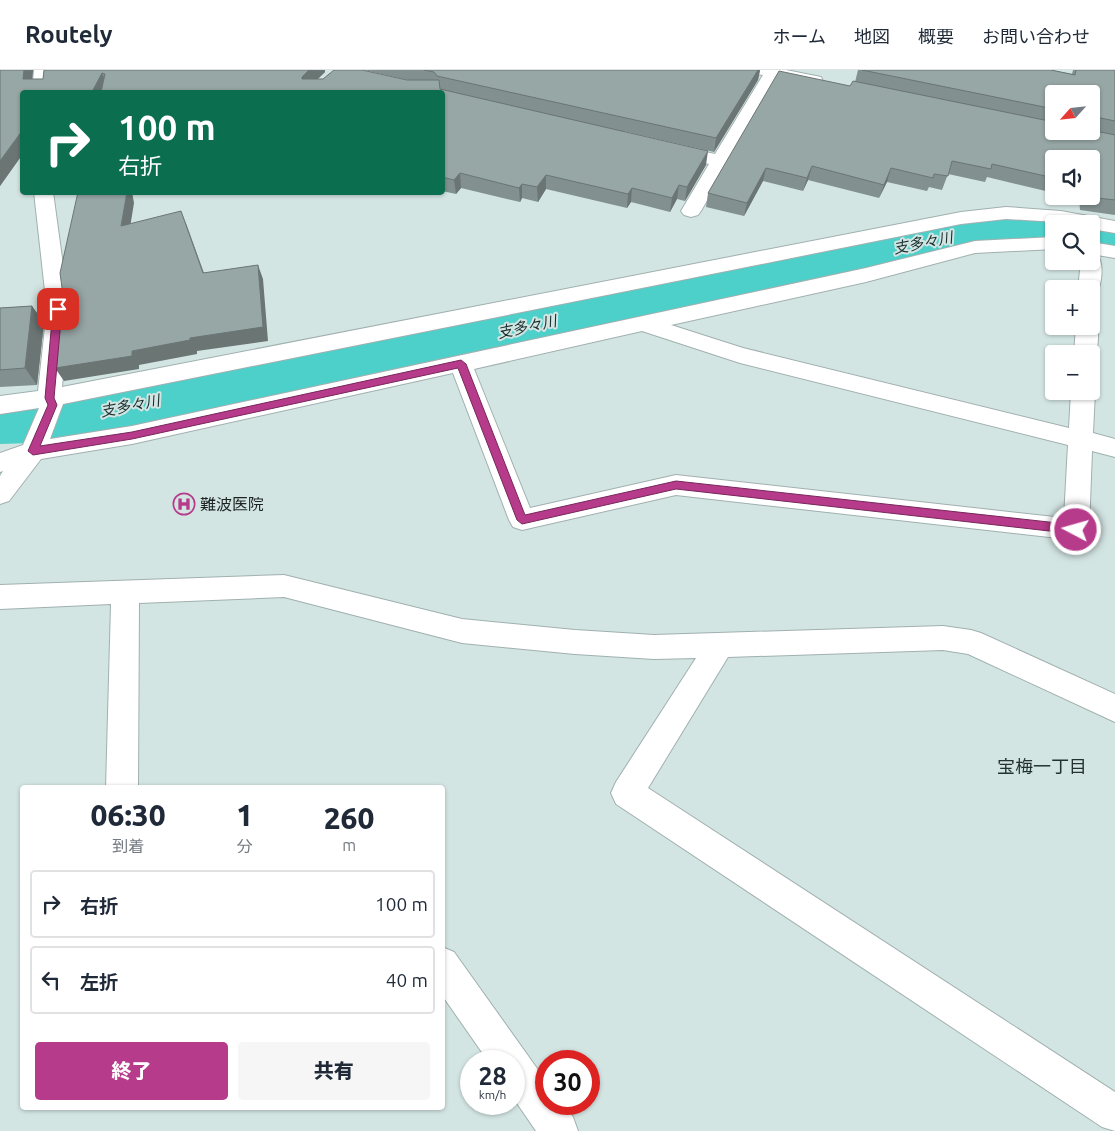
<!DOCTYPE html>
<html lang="ja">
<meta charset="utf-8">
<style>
body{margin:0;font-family:Ubuntu,"Noto Sans JP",sans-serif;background:#f6f6f7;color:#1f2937;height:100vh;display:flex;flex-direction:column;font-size:19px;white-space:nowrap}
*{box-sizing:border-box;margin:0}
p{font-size:16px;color:#747a83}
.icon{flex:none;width:28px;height:28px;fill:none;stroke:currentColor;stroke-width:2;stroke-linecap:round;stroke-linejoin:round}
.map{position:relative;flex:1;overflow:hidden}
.details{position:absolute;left:20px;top:715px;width:425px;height:325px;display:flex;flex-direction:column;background:#fff;border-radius:5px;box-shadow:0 1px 4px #0004}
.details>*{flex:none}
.top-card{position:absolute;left:20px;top:20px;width:425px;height:105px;border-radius:5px;box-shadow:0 1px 4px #0004;background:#0b6e4f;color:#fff;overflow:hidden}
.needle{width:32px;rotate:243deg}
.fabs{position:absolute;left:1045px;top:15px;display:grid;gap:10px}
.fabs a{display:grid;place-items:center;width:55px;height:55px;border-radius:5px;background:#fff;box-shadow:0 1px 4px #0004;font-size:25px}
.speed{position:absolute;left:460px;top:980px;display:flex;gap:10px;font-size:25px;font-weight:700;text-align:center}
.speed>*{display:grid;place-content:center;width:65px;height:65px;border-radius:50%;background:#fff;box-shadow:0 1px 4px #0004;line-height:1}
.speed small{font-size:12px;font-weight:400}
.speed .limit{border:8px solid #d22;background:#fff;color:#111}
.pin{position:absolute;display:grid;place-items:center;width:42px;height:42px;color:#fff;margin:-21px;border-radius:10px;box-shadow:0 2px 8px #0006}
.me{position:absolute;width:55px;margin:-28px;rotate:276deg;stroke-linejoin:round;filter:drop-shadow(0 0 4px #0008)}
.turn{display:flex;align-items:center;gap:18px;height:105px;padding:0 15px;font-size:22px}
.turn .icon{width:65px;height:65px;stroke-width:2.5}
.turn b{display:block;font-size:35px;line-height:42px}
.eta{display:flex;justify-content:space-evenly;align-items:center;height:85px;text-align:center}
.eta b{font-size:30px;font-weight:800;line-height:35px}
.button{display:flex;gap:10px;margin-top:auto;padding:10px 15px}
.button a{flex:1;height:58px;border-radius:5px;background:#b73b8b;color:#fff;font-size:20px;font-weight:800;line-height:58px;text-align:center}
.button a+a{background:#f6f6f7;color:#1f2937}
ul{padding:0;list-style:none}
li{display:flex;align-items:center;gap:15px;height:68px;margin:0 10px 8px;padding:0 5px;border:2px solid #e0e1e3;border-radius:5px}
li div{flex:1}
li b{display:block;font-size:19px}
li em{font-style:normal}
header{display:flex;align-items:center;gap:30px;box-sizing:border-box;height:70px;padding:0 25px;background:#fff;border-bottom:1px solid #e0e1e3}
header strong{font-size:24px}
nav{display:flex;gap:28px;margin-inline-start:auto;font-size:18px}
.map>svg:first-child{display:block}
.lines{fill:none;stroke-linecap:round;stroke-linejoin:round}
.river{fill:#4ed0ca;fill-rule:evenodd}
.minor-casing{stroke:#a0b0af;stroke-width:2}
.minor{fill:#fff;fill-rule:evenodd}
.wall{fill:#82908f;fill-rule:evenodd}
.shaded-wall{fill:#6a7574}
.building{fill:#97a7a6;stroke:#6a7574}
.route{fill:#b73b8b;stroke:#77265a}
.labels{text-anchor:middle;stroke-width:4;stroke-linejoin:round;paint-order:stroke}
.far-water-label{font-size:15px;font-style:italic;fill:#192f2e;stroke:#d3e5e3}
.poi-label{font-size:16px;fill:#1c2322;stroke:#d3e5e3;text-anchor:start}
.neighbourhood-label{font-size:18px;fill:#233130;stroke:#d3e5e3}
</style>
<header>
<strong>Routely</strong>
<nav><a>ホーム</a><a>地図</a><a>概要</a><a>お問い合わせ</a></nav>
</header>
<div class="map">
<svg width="1115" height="1061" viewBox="0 0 1115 1061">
<rect width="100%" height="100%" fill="#d3e5e3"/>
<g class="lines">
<!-- river -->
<path class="river" d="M1044,142L1073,148L1075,152L1091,148L1115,152V184L1091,180V154H1054V175L1044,174L952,182L417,300L63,372L0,374V328L63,326L417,260L952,150Z"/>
<!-- minor casing -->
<g class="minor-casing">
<g id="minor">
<path d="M34,0H50L49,22H32Z"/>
<path d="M754,0H786L821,7L823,11L821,15L815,16L778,8L701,141L698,145L691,147L684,145L681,141L709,94L665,84L662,80L665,76L671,75L715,84L763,5L756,4Z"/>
<path d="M34,122H53L69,239L62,317L961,142L1006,137L1061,141L1115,151V163L1091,159V154L1006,149L961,154L63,334L50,369L132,356L866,198L975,171L1054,167V179L975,183L866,212L671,255L743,278L1069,358L1071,321H1091V315L1095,321L1093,363L1115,369V387L1092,381L1089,460L1085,467L1076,470L676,425L522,460L513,457L509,450L453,303L132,374L41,389L9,431L0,434V406L3,401L0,402V383L23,375L39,338L0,344V326L38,321L47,239ZM642,261L740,293L1068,375L1064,448L676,405L530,438L474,299Z"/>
<path d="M1091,172L1115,176V188L1091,184Z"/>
<path d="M1091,185L1098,186C1104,195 1102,215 1096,224L1091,225V219H1078L1081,191H1091Z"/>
<path d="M1091,250L1095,251C1100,260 1099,283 1091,290V284H1074L1076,256H1091Z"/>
<path d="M284,505L462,549L575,560L654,565L943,556L971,560L981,563L1115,624V652L968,584L943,580L728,587L648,718L1115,1022V1061L1102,1057L616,734L611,723L616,712L696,588L654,589L575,584L462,573L284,527L139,533L138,718H106L111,534L0,539V515Z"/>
<path d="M442,877L454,882L546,1011V1034H563L573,1047L578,1061H536L514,1029V991H488L442,925Z"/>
</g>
</g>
<!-- minor -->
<use href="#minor" class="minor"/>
</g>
<!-- wall -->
<g class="wall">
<path d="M0,0H33L32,9H43L44,0H325V2L317,9L408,10L364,0H760L758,10L714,82L623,61L706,95L685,131L677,129L670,142L631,132L627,138L546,119L538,132L522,128L520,132L461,118L456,124L442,121V22H22V85L0,116Z"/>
<path d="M858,0H1051L1072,4L1073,0H1115V145L1080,140L1079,128L1069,126H1091V89H1054V123L987,107L985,112L948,104L942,120L929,117L927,121L887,112L879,128L808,110L803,121L763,111L744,146L706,137L708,123L850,16L855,12ZM1054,24H1091V61H1054Z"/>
<path d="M32,236L44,253L37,315L0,317V238Z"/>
</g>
<!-- shaded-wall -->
<g class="shaded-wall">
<path d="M24,0H33L31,22L23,9Z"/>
<path d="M309,0H325V2L306,21L302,9V7Z"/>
<path d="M758,0H760L758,10L714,82L716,68Z"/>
<path d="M102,3L108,17L105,22H92Z"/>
<path d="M22,61V85L0,116V91Z"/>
<path d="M708,81L706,95L685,131L687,117Z"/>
<path d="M812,96L808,110L803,121L807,108Z"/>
<path d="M766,98L763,111L744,146L747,133Z"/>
<path d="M891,98L887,112L879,128L884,115Z"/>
<path d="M460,103L461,118L456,124L454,110Z"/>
<path d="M546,105V119L538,132L537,117Z"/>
<path d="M522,114V128L520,132L519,118Z"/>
<path d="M679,115L677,129L670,142L672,128Z"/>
<path d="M632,118L631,132L627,138L628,124Z"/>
<path d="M127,122H132L134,133L128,170L121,156Z"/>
<path d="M181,141L187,156L209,217L203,203Z"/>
<path d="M258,195L263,209L268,271L197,281V284L139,295V299L64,311L55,298L132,281L190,268Z"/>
<path d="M32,236L44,253L37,315L25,298Z"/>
</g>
<!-- building -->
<g class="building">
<path d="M0,0H24L23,9H43L44,0H309L302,7V9H323L334,0H362L407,10H439L440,19L708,81L687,117L679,115L672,128L632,118L628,124L546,105L537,117L522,114L519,118L460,103L454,110L442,107V22H101L105,4L102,3L92,22H22V61L0,91Z"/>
<path d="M424,0H758L716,68L437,6L434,2Z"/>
<path d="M862,0H1051L1075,5L1076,0H1115V51L1091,46V24H1054V39Z"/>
<path d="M779,1L850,16L853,11L1054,52V61H1091V60L1115,65V130L1088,127L1091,126V89H1054V108L992,94L991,99L952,91L948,106L934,104L933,108L891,98L884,115L812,96L807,108L766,98L747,133L708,123Z"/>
<path d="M78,122H127L121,156L181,141L203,203L258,195L263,257L190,268V270L132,281V286L55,298L63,225L60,203Z"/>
<path d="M32,236L25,298L0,300V238Z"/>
</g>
<!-- route -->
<path class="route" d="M58,236L62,239L54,328L57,335L40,376L132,362L461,290L466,294L525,445L676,411L1076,455L1082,460L1076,464L676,419L522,454L517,450L458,298L132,369L33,385L28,381L48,335L45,328L53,239Z"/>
<!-- icons -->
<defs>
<g id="hospital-ring" transform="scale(1.125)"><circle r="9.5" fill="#d3e5e3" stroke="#b73b8b" stroke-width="1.5"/><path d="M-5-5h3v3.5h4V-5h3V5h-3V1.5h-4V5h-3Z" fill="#b73b8b"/></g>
</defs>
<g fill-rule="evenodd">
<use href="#hospital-ring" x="184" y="434"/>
</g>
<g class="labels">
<!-- far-water labels -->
<g class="far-water-label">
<text transform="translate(923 173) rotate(-11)" y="5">支多々川</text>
<text transform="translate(527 257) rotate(-12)" y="5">支多々川</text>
<text transform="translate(130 336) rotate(-11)" y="5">支多々川</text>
</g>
<!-- poi labels -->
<g class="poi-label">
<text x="200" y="440">難波医院</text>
</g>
<!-- neighbourhood labels -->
<g class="neighbourhood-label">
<text x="1042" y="703">宝梅一丁目</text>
</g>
</g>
</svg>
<div class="fabs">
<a><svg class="needle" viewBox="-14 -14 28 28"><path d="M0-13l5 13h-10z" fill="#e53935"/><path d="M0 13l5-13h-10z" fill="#747a83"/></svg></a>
<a><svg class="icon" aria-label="sound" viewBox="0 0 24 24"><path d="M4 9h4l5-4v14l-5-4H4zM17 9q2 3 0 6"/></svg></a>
<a><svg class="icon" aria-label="search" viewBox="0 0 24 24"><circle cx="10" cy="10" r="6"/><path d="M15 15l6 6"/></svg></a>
<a>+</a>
<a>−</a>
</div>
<div class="speed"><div>28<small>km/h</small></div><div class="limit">30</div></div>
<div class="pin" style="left:58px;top:239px;background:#d93025"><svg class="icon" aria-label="arrive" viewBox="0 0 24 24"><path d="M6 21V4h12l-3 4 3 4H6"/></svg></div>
<svg class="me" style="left:1076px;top:460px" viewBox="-20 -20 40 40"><circle r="17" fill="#b73b8b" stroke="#fff" stroke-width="3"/><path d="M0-11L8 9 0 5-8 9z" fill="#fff"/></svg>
<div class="top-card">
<div class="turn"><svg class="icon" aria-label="right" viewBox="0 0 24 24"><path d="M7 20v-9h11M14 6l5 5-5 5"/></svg><div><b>100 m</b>右折</div></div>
</div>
<section class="details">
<div class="eta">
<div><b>06:30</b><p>到着</p></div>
<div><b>1</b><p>分</p></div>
<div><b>260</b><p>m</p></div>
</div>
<ul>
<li><svg class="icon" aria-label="right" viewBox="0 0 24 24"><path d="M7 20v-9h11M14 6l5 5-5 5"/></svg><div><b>右折</b></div><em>100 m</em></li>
<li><svg class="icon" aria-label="left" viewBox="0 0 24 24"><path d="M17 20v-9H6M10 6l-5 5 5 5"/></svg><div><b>左折</b></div><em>40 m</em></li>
</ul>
<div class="button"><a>終了</a><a>共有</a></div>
</section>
</div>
